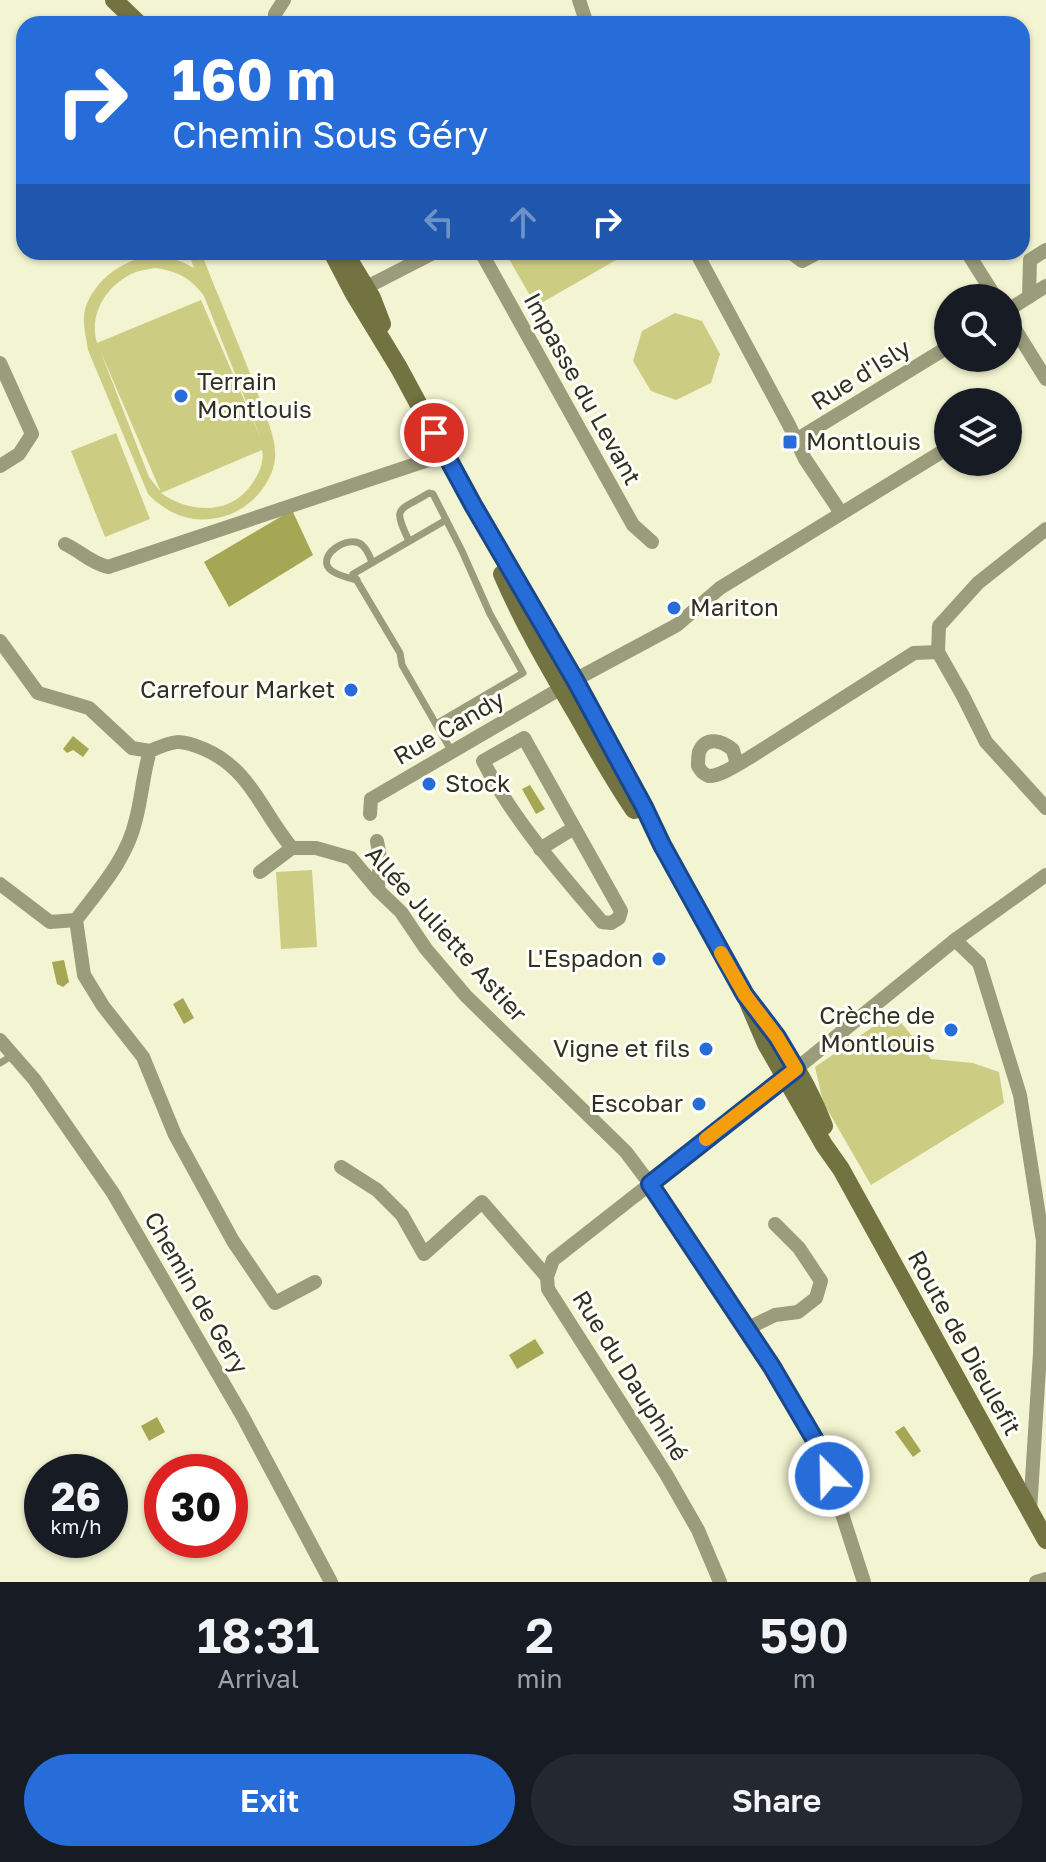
<!DOCTYPE html>
<meta charset="utf-8">
<style>
body{margin:0;font-family:"Golos Text",sans-serif;background:#242831;color:#f1f3f6;height:100vh;display:flex;flex-direction:column;font-size:30px;white-space:nowrap}
*{box-sizing:border-box;margin:0}
p{font-size:26px;color:#9ea1a6}
.icon{flex:none;width:44px;height:44px;fill:none;stroke:currentColor;stroke-width:2;stroke-linecap:round;stroke-linejoin:round}
.map{position:relative;height:1582px;overflow:hidden}
.drawer{display:flex;flex-direction:column;background:#171b24;flex:1}
.drawer>*{flex:none}
.guide{position:absolute;left:16px;top:16px;width:1014px;height:244px;border-radius:24px;box-shadow:0 2px 6px #0004;background:#266dd9;color:#fff;overflow:hidden}
.controls{position:absolute;left:934px;top:284px;display:grid;gap:16px}
.controls a{display:grid;place-items:center;width:88px;height:88px;border-radius:50%;background:#171b24;box-shadow:0 2px 6px #0004;font-size:40px}
.speed{position:absolute;left:24px;top:1454px;display:flex;gap:16px;font-size:40px;font-weight:700;text-align:center}
.speed>*{display:grid;place-content:center;width:104px;height:104px;border-radius:50%;background:#171b24;box-shadow:0 2px 6px #0004;line-height:1}
.speed small{font-size:20px;font-weight:400}
.speed .limit{border:12px solid #d22;background:#fff;color:#111}
.pin{position:absolute;display:grid;place-items:center;width:68px;height:68px;color:#fff;margin:-34px;border:4px solid #fff;border-radius:50%;box-shadow:0 2px 8px #0007}
.me{position:absolute;width:88px;margin:-44px;rotate:337deg;stroke-linejoin:round;filter:drop-shadow(0 0 6px #0008)}
.turn{display:flex;align-items:center;gap:28px;height:168px;padding:0 24px;font-size:36px}
.turn .icon{width:104px;height:104px;stroke-width:2.5}
.turn b{display:block;font-size:56px;line-height:68px}
.lanes{display:flex;align-items:center;height:76px;padding:0 24px;background:#0003;justify-content:center;gap:40px;direction:ltr}
.lanes .off{opacity:.35}
.eta{display:flex;justify-content:space-evenly;align-items:center;height:136px;text-align:center}
.eta b{font-size:48px;font-weight:600;line-height:56px}
.button{display:flex;gap:16px;margin-top:auto;padding:16px 24px}
.button a{flex:1;height:92px;border-radius:48px;background:#266dd9;color:#fff;font-size:32px;font-weight:600;line-height:92px;text-align:center}
.button a+a{background:#242831;color:#f1f3f6}
.map>svg:first-child{display:block}
.green{fill:#cccd83;fill-rule:evenodd}
.water{fill:#a6a755}
.lines{fill:none;stroke-linecap:round;stroke-linejoin:round}
.lane{stroke:#9b9c7b;stroke-width:7}
.street{stroke:#9b9c7b;stroke-width:14}
.secondary{stroke:#737341;stroke-width:18}
.route-casing{stroke:#19478d;stroke-width:20}
.route{stroke:#266dd9;stroke-width:14}
.slow{stroke:#f59e0b;stroke-width:14}
.poi-dot{fill:#266dd9;stroke:#fefff8;stroke-width:3}
.labels{text-anchor:middle;stroke-width:6;stroke-linejoin:round;paint-order:stroke}
.street-label{font-size:24px;fill:#303123;stroke:#fefff8}
.poi-label{font-size:24px;fill:#303123;stroke:#fefff8;text-anchor:end}
</style>
<div class="map">
<svg width="1046" height="1582" viewBox="0 0 1046 1582">
<rect width="100%" height="100%" fill="#f3f4d1"/>
<!-- green -->
<g class="green">
<path d="M188,252H201C220,302 242,350 260,400C266,418 277,439 275,459C272,485 249,509 225,516C195,525 170,516 148,494L88,350C86,335 81,321 86,306C90,295 98,284 107,276C136,253 162,250 194,268ZM155,268C177,271 191,278 204,296L261,439L201,300L97,343C88,313 108,283 136,272C142,270 149,269 155,268ZM100,350L160,490V491L149,477ZM262,450C264,459 261,470 255,479C235,515 192,515 161,493Z"/>
<path d="M505,252H630L536,306Z"/>
<path d="M675,313L702,321L720,354L711,383L676,400L651,391L633,361L642,331Z"/>
<path d="M116,433L150,519L105,537L71,451Z"/>
<path d="M312,870L317,947L281,949L276,872Z"/>
<path d="M893,1013L931,1059L973,1063L999,1072L1004,1103L871,1185L823,1102L815,1067Z"/>
</g>
<!-- water -->
<g class="water">
<path d="M292,510L313,555L229,607L204,562Z"/>
<path d="M73,736L89,749L83,757L73,750L67,753L63,749Z"/>
<path d="M530,785L545,809L536,814L522,789Z"/>
<path d="M64,960L69,982L63,987L57,984L52,962Z"/>
<path d="M183,998L194,1018L184,1024L173,1004Z"/>
<path d="M535,1339L544,1353L517,1369L509,1355Z"/>
<path d="M157,1417L165,1432L149,1441L141,1426Z"/>
<path d="M904,1426L921,1451L913,1457L895,1432Z"/>
</g>
<g class="lines">
<!-- lane -->
<g class="lane">
<path d="M446,520L353,574L400,653L402,665L452,752"/>
<path d="M409,541C392,505 398,512 429,493L433,494L462,551L490,614L523,673L436,724"/>
<path d="M357,580C349,578 339,576 332,571C313,558 348,533 362,545C367,549 370,557 372,562"/>
<path d="M0,1063L13,1055"/>
</g>
<!-- street -->
<g class="street">
<path d="M579,0L587,24"/>
<path d="M275,24V14L284,0"/>
<path d="M481,252L633,525L652,542"/>
<path d="M696,252L789,425L805,459L841,513"/>
<path d="M790,252L802,261L819,252"/>
<path d="M967,252L996,298"/>
<path d="M357,292L435,252"/>
<path d="M1029,297L1030,260L1046,250"/>
<path d="M1008,310L1046,286"/>
<path d="M1008,318L1046,379"/>
<path d="M0,363L32,434L19,454L0,466"/>
<path d="M796,440L948,347"/>
<path d="M1046,529L978,583L939,626L938,652L963,696L986,742L1046,808"/>
<path d="M65,544C82,552 89,562 108,567L446,454"/>
<path d="M0,641L38,693L89,708L132,748L150,751"/>
<path d="M524,738L621,911L619,918L611,923L602,922C559,871 514,821 483,761Z"/>
<path d="M737,765L733,750C723,741 706,735 699,752C698,757 698,762 698,766C701,771 703,774 709,776C719,777 740,763 749,758L914,653L938,652"/>
<path d="M370,814L371,799L582,676L677,625L720,588L948,448"/>
<path d="M377,841L380,857L378,890"/>
<path d="M540,849L574,828"/>
<path d="M260,872L292,848"/>
<path d="M0,884L50,922L76,920"/>
<path d="M955,940L979,963L1020,1095L1043,1241L1040,1353L1030,1511"/>
<path d="M0,1040L34,1079L113,1193L243,1417L331,1582"/>
<path d="M341,1167L377,1190L402,1215L424,1254L482,1202L547,1277"/>
<path d="M315,1282L275,1303L233,1241L175,1135L143,1057L103,1006L84,975L76,920C100,888 127,859 136,819C142,796 143,774 150,751C175,740 179,739 204,749C251,769 262,813 292,848H316L351,858L378,890L401,912L426,949L466,996L626,1152L650,1184L553,1260L547,1277L548,1289L666,1474L698,1530L720,1582"/>
<path d="M746,1329L775,1315L798,1312L816,1298L821,1281L799,1248L775,1224"/>
<path d="M864,1582L822,1452L772,1367L650,1184L785,1078L955,940L1046,875"/>
<path d="M1036,1582L1046,1579"/>
</g>
<!-- secondary -->
<g class="secondary">
<path d="M114,0L139,24"/>
<path d="M332,252L354,294L399,368L473,505L561,655L619,761L644,807L662,845L745,995L766,1044L824,1145L841,1169L1046,1540"/>
<path d="M348,258L372,298L382,324"/>
<path d="M502,574C523,623 550,669 577,715C595,747 613,779 634,810"/>
<path d="M761,1017C787,1050 809,1087 824,1126"/>
</g>
</g>
<g class="lines">
<!-- route casing -->
<g class="route-casing">
<path id="route" d="M434,433L473,505L575,680L644,807L662,845L745,995L777,1037L796,1069L650,1184L772,1367L822,1452L829,1476"/>
</g>
<!-- route -->
<use href="#route" class="route"/>
<!-- slow -->
<path class="slow" d="M706,1139L796,1069L777,1037L745,995L721,953"/>
</g>
<!-- markers -->
<g class="poi-dot">
<circle cx="181" cy="396" r="8"/>
<rect x="782" y="434" width="16" height="16" rx="4"/>
<circle cx="674" cy="608" r="8"/>
<circle cx="351" cy="690" r="8"/>
<circle cx="429" cy="784" r="8"/>
<circle cx="659" cy="959" r="8"/>
<circle cx="951" cy="1030" r="8"/>
<circle cx="706" cy="1049" r="8"/>
<circle cx="699" cy="1104" r="8"/>
</g>
<g class="labels">
<!-- street labels -->
<g class="street-label">
<text transform="translate(861 375) rotate(-32)" y="8">Rue d'Isly</text>
<text transform="translate(582 389) rotate(61)" y="8">Impasse du Levant</text>
<text transform="translate(449 728) rotate(-30)" y="8">Rue Candy</text>
<text transform="translate(446 934) rotate(48)" y="8">Allée Juliette Astier</text>
<text transform="translate(196 1293) rotate(60)" y="8">Chemin de Gery</text>
<text transform="translate(964 1343) rotate(61)" y="8">Route de Dieulefit</text>
<text transform="translate(630 1376) rotate(58)" y="8">Rue du Dauphiné</text>
</g>
<!-- poi labels -->
<g class="poi-label">
<text x="197" y="390" text-anchor="start">Terrain<tspan x="197" dy="28">Montlouis</tspan></text>
<text x="806" y="450" text-anchor="start">Montlouis</text>
<text x="690" y="616" text-anchor="start">Mariton</text>
<text x="335" y="698">Carrefour Market</text>
<text x="445" y="792" text-anchor="start">Stock</text>
<text x="643" y="967">L'Espadon</text>
<text x="935" y="1024">Crèche de<tspan x="935" dy="28">Montlouis</tspan></text>
<text x="690" y="1057">Vigne et fils</text>
<text x="683" y="1112">Escobar</text>
</g>
</g>
</svg>
<div class="controls">
<a><svg class="icon" aria-label="search" viewBox="0 0 24 24"><circle cx="10" cy="10" r="6"/><path d="M15 15l6 6"/></svg></a>
<a><svg class="icon" aria-label="layers" viewBox="0 0 24 24"><path d="M12 4l9 5-9 5-9-5zM3 14l9 5 9-5"/></svg></a>
</div>
<div class="speed"><div>26<small>km/h</small></div><div class="limit">30</div></div>
<div class="pin" style="left:434px;top:433px;background:#d93025"><svg class="icon" aria-label="arrive" viewBox="0 0 24 24"><path d="M6 21V4h12l-3 4 3 4H6"/></svg></div>
<svg class="me" style="left:829px;top:1476px" viewBox="-20 -20 40 40"><circle r="17" fill="#266dd9" stroke="#fff" stroke-width="3"/><path d="M0-11L8 9 0 5-8 9z" fill="#fff"/></svg>
<div class="guide">
<div class="turn"><svg class="icon" aria-label="right" viewBox="0 0 24 24"><path d="M7 20v-9h11M14 6l5 5-5 5"/></svg><div><b>160 m</b>Chemin Sous Géry</div></div>
<div class="lanes"><svg class="icon off" aria-label="left" viewBox="0 0 24 24"><path d="M17 20v-9H6M10 6l-5 5 5 5"/></svg><svg class="icon off" aria-label="ahead" viewBox="0 0 24 24"><path d="M12 20V5M6 11l6-6 6 6"/></svg><svg class="icon" aria-label="right" viewBox="0 0 24 24"><path d="M7 20v-9h11M14 6l5 5-5 5"/></svg></div>
</div>
</div>
<section class="drawer">
<div class="eta">
<div><b>18:31</b><p>Arrival</p></div>
<div><b>2</b><p>min</p></div>
<div><b>590</b><p>m</p></div>
</div>
<div class="button"><a>Exit</a><a>Share</a></div>
</section>
